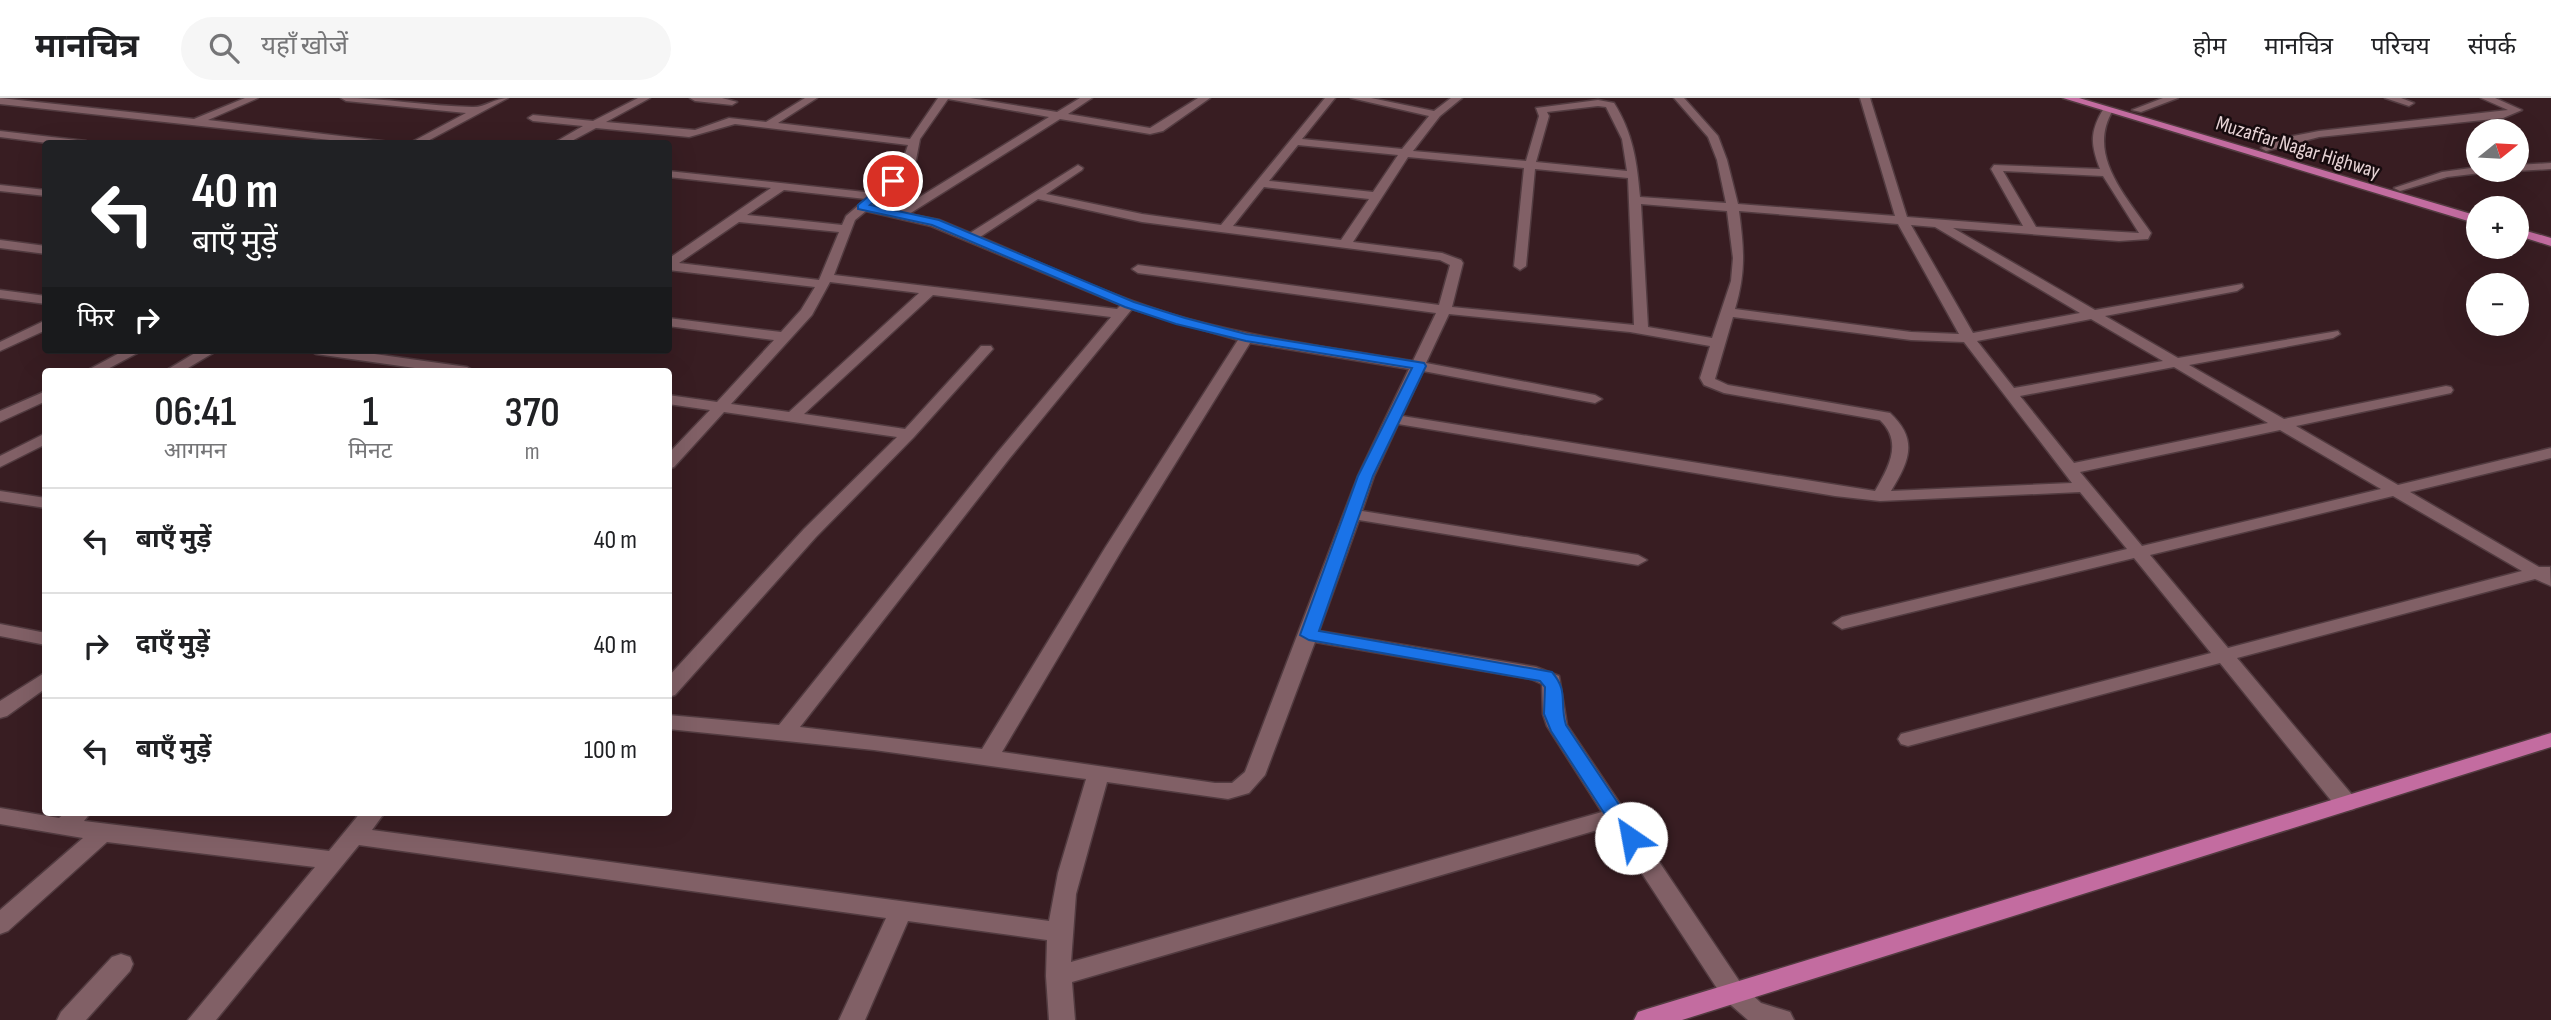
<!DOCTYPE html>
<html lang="hi">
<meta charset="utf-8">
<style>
body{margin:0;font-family:"Sofia Sans Condensed","Noto Sans Devanagari",sans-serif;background:#f6f6f6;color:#202124;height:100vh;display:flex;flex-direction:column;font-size:26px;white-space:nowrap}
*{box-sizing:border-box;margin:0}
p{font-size:23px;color:#757577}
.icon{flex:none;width:38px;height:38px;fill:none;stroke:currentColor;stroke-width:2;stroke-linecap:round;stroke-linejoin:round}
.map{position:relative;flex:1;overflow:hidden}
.details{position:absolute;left:42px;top:270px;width:630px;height:448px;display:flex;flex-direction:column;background:#fff;border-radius:7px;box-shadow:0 7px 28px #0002}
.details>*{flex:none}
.guide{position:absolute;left:42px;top:42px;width:630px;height:214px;border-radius:7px;box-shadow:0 7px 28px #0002;background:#202124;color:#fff;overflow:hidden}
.needle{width:46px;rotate:72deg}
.tools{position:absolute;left:2466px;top:21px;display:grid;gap:14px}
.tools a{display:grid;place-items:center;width:63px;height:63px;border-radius:50%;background:#fff;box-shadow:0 7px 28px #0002;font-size:35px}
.pin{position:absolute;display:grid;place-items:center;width:60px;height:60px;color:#fff;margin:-30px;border:4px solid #fff;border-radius:50%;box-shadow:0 2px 7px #0007}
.me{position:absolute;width:77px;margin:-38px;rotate:327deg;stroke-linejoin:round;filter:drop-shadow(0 0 5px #0008)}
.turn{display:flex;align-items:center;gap:24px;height:147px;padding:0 35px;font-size:32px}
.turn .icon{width:91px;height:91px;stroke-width:2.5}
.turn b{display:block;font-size:49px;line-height:60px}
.then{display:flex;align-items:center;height:66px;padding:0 35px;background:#0003;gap:14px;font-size:26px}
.eta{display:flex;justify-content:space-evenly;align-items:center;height:119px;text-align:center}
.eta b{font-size:42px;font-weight:600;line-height:49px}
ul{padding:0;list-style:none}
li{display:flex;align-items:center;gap:21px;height:105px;padding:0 35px;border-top:2px solid #e0e0e0}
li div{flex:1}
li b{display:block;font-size:26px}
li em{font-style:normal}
header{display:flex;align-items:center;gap:42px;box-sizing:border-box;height:98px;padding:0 35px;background:#fff;border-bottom:2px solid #e0e0e0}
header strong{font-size:33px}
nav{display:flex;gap:38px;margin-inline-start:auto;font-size:24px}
.search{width:490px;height:63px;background:#f6f6f6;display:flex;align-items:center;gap:18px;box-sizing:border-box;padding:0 24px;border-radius:38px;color:#757577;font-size:26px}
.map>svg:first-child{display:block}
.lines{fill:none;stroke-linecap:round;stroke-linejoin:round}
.minor-casing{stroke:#523b40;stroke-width:3}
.major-casing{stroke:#523b40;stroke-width:3}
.minor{fill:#816066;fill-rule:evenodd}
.major{fill:#c36ca0;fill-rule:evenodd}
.route{fill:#1a73e8;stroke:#114b97;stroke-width:2}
.labels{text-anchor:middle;stroke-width:5;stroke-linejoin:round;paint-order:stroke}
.far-street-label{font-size:21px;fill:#e6d3d5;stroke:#170b0e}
</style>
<header>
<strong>मानचित्र</strong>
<div class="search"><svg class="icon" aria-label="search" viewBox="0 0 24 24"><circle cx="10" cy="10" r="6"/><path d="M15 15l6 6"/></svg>यहाँ खोजें</div>
<nav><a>होम</a><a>मानचित्र</a><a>परिचय</a><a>संपर्क</a></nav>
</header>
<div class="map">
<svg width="2551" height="922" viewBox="0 0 2551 922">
<rect width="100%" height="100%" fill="#381d22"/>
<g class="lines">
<!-- minor casing -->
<g class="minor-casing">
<g id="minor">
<path d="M0,0L194,21L245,0H258L208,22L406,46H367L0,6Z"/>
<path d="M341,0C385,0 428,8 472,9C484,10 495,0 508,0L422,46H408L466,15L346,3Z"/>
<path d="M638,0H650L606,24L695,32L729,20L766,24L805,0H817L778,25L910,41L938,0H970L1057,14L1080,0H1092L1068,16L1150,30L1198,0H1210L1163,33L1150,36L1060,21L909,116L939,122L970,135L1078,67L1083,70L1082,72L1046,96L1142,116L1221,127L1325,0H1335L1302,41L1402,51L1429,18L1351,0H1371L1434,13L1451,0H1462L1440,18L1413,53L1526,63L1539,18L1536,10L1598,2L1614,5C1633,35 1637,64 1640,99L1726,105L1717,62L1708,39L1674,0H1684L1718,38L1727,62L1738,106L1895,118L1860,0H1870L1907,119L2023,128L1991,71L1994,67L2100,71C2090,45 2090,33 2104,10H2112L2113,12C2086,57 2126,98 2151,135L2148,141L2119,143L1953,130L2095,212L2242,186L2243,189L2237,193L2105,218L2178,260L2338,233L2340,236L2333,240L2189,267L2284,321L2446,288L2451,289L2453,292L2451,295L2296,328L2398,387L2551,350V360L2410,394L2539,469H2550L2551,488L2535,481L2237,560L2354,699L2357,705L2354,711L2346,713L2338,711L2220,565L1908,648L1901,646L1898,641L1901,636L2211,555L2134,460L1842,531L1833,525L1842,519L2127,451L2080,394L1880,403L1835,398L1398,326L1374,378L1362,413L1638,457L1647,462L1638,467L1359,422L1319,533L1536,569L1559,578L1567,627L1742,887L1761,905L1790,914L1794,922H1748L1724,901L1611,728L1072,884L1075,922H1049L1046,878L1047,842L908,823L865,922H839L886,820L359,747L216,922H188L315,769L107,744L8,833L0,836V812L83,740L0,726V710L59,720L66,714H91L84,723L329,753L361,714H385L372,732L1049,823L1058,775L1086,681L874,652L668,631V617L779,627L997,355L1111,219L933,197L804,316L905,331L981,248H991L993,251L914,339L816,439L675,597L668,599V579L804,431L897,339L724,314L674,369L668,371V356L710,312L668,306V297L717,304L774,242L668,228V220L781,234L801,212L815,189L668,172V161L771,90L668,79V73L874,95L900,71L908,47L735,26L689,39L596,30L566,46H552L583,28L533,23L528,20L533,17L593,23ZM948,1L1049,19L897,113L872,108L909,75L916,62L920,41ZM1598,8L1606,9L1622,41L1627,73L1536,64L1549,18L1547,14ZM1298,47L1398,57L1373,94L1269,83ZM1408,59L1524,70L1514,168L1520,172L1526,168L1535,71L1628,80L1634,227L1452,209L1463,165L1461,162L1442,155L1353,144ZM2003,73L2103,78L2139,135L2036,129ZM1264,89L1369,101L1341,142L1233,128ZM784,92L866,101L846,118L842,127L747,117ZM1038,101L1142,124L1440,162L1450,167L1439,207L1138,167L1132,171L1138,175L1436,215L1413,263C1338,251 1262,241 1188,221C1116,201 1048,168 980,139ZM1641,106L1727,113L1733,160L1731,183L1712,240L1648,229ZM866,113L931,128L1121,207L1117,211L834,177L855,122ZM1739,113L1898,126L1959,236L1911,234L1735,211C1746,174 1744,151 1739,113ZM739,124L839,134L819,182L679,165ZM1911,127L1935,129L2080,215L1973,235ZM830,184L919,195L789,314L731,306L812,217ZM1132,211L1238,242L1105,450L982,651L800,629L1009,361ZM1449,216L1630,234L1710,248L1700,280L1704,287L1724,295L1880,322C1903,344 1889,369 1875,393L1402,318L1423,273L1595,305L1602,301L1595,297L1426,265ZM1733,219L1911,242L1964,244L2072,385L1891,393C1909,363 1919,342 1890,315L1728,287L1715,281ZM2091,221L2163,263L2014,290L1977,243ZM1250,245L1409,271L1358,378L1245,674L1232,685H1215L1002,654L1123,450ZM2174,269L2268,325L2074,365L2020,298ZM2280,332L2381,391L2142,448L2080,374ZM2393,398L2522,473L2228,550L2150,457ZM1315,544L1531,581L1542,586L1543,616L1547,628L1602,714L1071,864L1076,796L1107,684L1228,701L1249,695L1265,677Z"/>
<path d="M690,0H722L737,4L732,7L695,3Z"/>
<path d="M2163,0H2178L2141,14L2132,12Z"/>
<path d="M2385,0H2401L2414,5L2409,8Z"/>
<path d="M2481,0H2495L2522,12L2503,20L2319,39L2266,53L2261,50L2288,39L2319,33L2508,12Z"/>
<path d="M0,33L86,43L91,46H55L0,39Z"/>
<path d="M2551,65V71L2516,73L2512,72H2516V67Z"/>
<path d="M2478,69V72H2487L2481,75L2447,79L2400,93L2394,90L2442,74Z"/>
<path d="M0,87L46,92V98L0,93Z"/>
<path d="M0,142L46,148V156L0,150Z"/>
<path d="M0,192L46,198V206L0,200Z"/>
<path d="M46,222V232L0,253V244Z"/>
<path d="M125,252H143L104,273H86Z"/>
<path d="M200,252H218L183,273H165Z"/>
<path d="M309,252H346L467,269L474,273H436L316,256Z"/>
<path d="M46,293V303L0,324V313Z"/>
<path d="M46,335V346L0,369V358Z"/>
<path d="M0,393L46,400V410L0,403Z"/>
<path d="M0,526L46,535V547L0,538Z"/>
<path d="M46,574V590L7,618L0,620V603Z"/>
<path d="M121,856L130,859L133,866L130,873L86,922H57L61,914L112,859Z"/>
</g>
</g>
<!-- major casing -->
<g class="major-casing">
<g id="major">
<path d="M2063,0H2079L2478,118V126Z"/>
<path d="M2516,130L2551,140V148L2516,137Z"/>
<path d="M2551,635V649L1682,922H1634L1638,914L1647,911Z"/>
</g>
</g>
<!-- minor -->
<use href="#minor" class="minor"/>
<!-- major -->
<use href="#major" class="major"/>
</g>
<!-- route -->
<path class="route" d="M889,81L898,83L870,107L939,122L1134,204L1185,220L1246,236L1424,265L1426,268L1373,378L1319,533L1552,574C1569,594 1559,604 1566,627L1638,735L1641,740L1638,746L1631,748L1624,746L1551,633L1544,616L1545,589L1540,583L1309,542L1300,537L1358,378L1412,270L1246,243L1176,226L1125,209L932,127L858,111V107Z"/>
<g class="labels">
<!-- far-street labels -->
<g class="far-street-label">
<text transform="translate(2298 49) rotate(17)" y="7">Muzaffar Nagar Highway</text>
</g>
</g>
</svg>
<div class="tools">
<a><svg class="needle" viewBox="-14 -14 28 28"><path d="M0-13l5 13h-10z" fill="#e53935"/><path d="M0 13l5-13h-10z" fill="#757577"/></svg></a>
<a>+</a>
<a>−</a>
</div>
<div class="pin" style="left:893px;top:83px;background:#d93025"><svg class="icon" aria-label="arrive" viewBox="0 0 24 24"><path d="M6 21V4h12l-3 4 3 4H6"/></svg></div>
<svg class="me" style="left:1631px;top:740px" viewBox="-20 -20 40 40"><circle r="19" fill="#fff"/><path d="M0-13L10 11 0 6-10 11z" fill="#1a73e8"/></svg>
<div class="guide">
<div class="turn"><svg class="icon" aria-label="left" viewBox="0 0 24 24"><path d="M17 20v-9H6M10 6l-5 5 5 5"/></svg><div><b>40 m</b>बाएँ मुड़ें</div></div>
<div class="then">फिर<svg class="icon" aria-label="right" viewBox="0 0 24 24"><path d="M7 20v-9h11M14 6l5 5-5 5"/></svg></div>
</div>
<section class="details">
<div class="eta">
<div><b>06:41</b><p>आगमन</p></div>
<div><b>1</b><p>मिनट</p></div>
<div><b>370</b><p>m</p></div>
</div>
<ul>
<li><svg class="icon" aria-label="left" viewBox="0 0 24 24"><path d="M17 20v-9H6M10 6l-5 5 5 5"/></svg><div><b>बाएँ मुड़ें</b></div><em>40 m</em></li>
<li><svg class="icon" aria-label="right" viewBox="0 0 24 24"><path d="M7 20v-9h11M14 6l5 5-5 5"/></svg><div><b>दाएँ मुड़ें</b></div><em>40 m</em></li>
<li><svg class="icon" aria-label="left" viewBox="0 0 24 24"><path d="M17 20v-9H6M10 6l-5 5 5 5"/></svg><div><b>बाएँ मुड़ें</b></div><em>100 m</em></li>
</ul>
</section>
</div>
